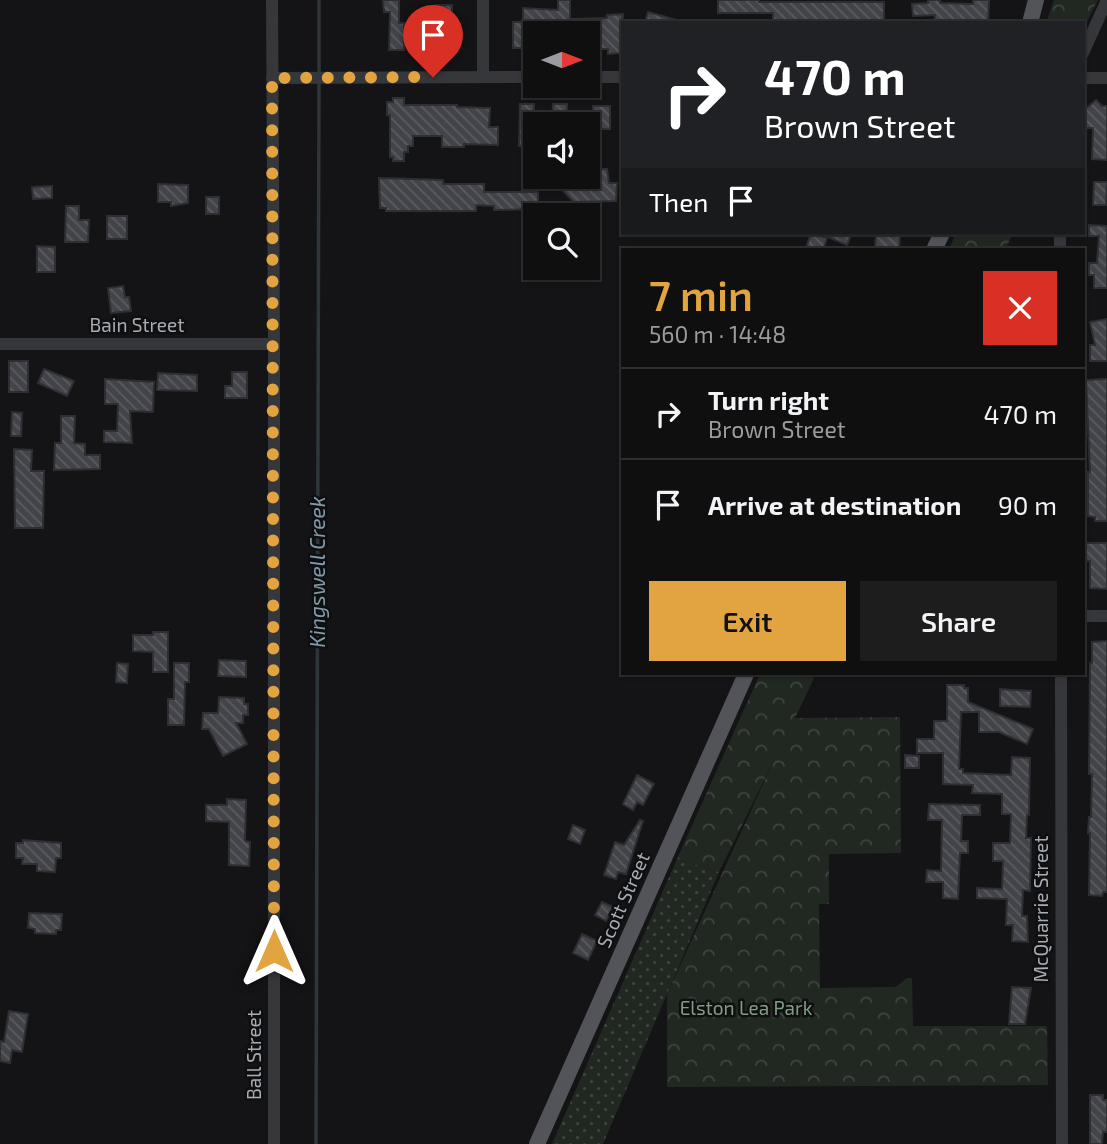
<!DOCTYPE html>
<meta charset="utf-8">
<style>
body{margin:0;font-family:"Exo 2",sans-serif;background:#1d1d1e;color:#f1f3f6;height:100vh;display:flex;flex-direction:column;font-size:26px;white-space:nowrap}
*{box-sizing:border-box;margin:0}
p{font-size:23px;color:#9b9c9f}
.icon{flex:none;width:38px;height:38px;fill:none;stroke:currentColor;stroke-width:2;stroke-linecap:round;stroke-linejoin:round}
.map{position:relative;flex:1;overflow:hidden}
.panel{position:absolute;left:621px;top:248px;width:464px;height:427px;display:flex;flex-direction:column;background:#0f0f10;border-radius:0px;box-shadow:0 2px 5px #0004,0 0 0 2px #2f2f30}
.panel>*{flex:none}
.guide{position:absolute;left:621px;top:21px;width:464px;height:214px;border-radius:0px;box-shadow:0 2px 5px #0004,0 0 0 2px #2f2f30;background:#202124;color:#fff;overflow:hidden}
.needle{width:46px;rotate:90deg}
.buttons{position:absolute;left:523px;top:21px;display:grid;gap:14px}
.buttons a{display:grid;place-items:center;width:77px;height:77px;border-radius:0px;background:#0f0f10;box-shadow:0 2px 5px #0004,0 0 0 2px #2f2f30;font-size:35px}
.pin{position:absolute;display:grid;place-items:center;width:60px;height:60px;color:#fff;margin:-72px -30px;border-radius:50% 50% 50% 0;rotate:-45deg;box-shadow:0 0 7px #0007}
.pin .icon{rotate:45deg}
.me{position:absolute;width:77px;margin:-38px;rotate:0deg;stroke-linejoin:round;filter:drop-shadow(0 0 5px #0008)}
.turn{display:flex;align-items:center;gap:24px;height:147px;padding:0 28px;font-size:32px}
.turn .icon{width:91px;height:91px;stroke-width:2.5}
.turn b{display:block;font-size:49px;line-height:60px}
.then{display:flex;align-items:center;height:66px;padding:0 28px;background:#0003;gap:14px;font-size:26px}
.round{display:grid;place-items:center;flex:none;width:74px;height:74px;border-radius:0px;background:#1d1d1e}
.overview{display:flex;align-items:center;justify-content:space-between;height:119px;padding:0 28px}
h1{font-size:42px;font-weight:600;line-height:52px;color:#e2a440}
.primary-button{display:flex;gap:14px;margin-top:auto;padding:14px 28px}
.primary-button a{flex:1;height:80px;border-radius:0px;background:#e2a440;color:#111;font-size:28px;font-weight:600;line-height:80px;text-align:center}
.primary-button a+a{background:#1d1d1e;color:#f1f3f6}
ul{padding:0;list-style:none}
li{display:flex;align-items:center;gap:21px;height:91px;padding:0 28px;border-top:2px solid #2f2f30}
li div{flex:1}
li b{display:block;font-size:26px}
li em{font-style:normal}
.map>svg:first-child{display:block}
.grass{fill:url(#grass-dots)}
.park{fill:url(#park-crowns)}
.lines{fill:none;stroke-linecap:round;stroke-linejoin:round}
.stream{stroke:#2e353b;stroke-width:3.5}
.building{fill:url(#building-back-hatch);stroke:#2e2f32;stroke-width:2}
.minor{stroke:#36373b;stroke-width:12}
.major{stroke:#525459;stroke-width:16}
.route{stroke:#e2a440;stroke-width:12;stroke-dasharray:0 21.6}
.labels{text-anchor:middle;stroke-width:5;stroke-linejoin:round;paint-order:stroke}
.street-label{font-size:19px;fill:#a7acb5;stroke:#0f0f11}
.park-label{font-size:19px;fill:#809e80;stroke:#0f0f11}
.water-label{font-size:21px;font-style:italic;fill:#819bad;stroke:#0f0f11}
</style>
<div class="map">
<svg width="1107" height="1144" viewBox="0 0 1107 1144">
<defs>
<pattern id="grass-dots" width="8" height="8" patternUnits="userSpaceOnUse" patternTransform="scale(1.75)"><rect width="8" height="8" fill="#212821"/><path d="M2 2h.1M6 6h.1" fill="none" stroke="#3e443f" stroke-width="1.8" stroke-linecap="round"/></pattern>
<pattern id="park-crowns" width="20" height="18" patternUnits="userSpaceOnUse" patternTransform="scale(1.75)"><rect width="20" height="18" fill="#212821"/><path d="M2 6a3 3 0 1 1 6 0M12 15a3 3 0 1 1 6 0" fill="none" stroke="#3e443f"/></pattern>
<pattern id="building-back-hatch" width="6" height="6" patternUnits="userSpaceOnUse" patternTransform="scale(1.75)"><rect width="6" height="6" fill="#434449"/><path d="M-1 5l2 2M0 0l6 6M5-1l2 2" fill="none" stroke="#5b5c61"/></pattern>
</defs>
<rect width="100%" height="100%" fill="#141416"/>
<!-- grass -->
<path class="grass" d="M677,859L719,872L603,1144H552Z"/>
<!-- park -->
<g class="park">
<path d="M1054,0H1098L1083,29V23H1046Z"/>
<path d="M956,233H1013L1005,250H949Z"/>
<path d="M760,674H816L795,718L900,717L901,853L829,854V904H819L820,988L896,987L907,978H912L913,1026H1047L1048,1085L667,1087V994L775,758L719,872L677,859Z"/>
</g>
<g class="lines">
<!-- stream -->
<g class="stream">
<path d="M319,74V0"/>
<path d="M316,1144L319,82"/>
</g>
</g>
<!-- building -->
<g class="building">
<path d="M383,0H399V23H404V50H389L390,12H384Z"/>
<path d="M558,0H570V19L607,18V15L623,14L620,53L608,54V49H588V33H529V48H513V22H523V8L558,10Z"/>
<path d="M718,0H759V2H884V23H773V13H718Z"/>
<path d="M928,0H940V3L973,4V0H989L988,23H934L935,15L913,16L912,4L928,3Z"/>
<path d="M435,5H452V50H436Z"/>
<path d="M648,12L677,20V23H645Z"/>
<path d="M393,98H404V105H457V107L490,108L489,127H498V145L464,144V147H442V136H413V146H408V152H404V161H393V157H390V115H387V102H393Z"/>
<path d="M1096,100L1102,106H1107V160L1092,159L1093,128H1083V111Z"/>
<path d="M520,104H534L533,146H519Z"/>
<path d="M553,104H567V115L586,116V124H552Z"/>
<path d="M593,106H610V129H588L586,111H593Z"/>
<path d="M588,161H598V169H607L609,183H617L616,201L574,202L549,177H588Z"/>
<path d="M379,178L443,180V184H484V192H538V209L494,210V206L476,205V211H386V208H380Z"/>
<path d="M1094,182H1107L1106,205H1093Z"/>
<path d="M158,184L188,185V203L171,206V202H158Z"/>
<path d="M52,186V198L33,199L32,187Z"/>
<rect x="206" y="197" width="13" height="17"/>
<path d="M66,206H79V220H89L88,242H65Z"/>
<rect x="107" y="216" width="20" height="23"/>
<path d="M1089,225L1107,226V288H1094V275H1089V263H1097L1099,236H1089Z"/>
<path d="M811,233L827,238L823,250L806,248Z"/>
<path d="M818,233H852L847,245Z"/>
<path d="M876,233H900L899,250H875Z"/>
<path d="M37,246L55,247V272H37Z"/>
<path d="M123,286L125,297H129L131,311L111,313L108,288Z"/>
<path d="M1107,319V361H1090V345H1095L1090,322Z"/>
<rect x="9" y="361" width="19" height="31"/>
<path d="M44,369L74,381L67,396L38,383Z"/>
<path d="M232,372H247V398H225V386H232Z"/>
<path d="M158,373L197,375V391L157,390Z"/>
<path d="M105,379L154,382L153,412L130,411L132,443L104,442V431H117L118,404H105Z"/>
<path d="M1107,379V521H1095V517L1088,516V472H1090L1086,380Z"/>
<path d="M12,412L22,413L21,436H11Z"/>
<path d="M61,416H75L74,443L85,444V455H100V469L54,470L55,443H61Z"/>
<path d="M14,449L32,450L31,471H44L43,528H15Z"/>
<path d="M1083,543H1107V589L1090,588V561L1083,560Z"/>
<path d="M153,632H168V672H153V652L133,651V635H153Z"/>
<path d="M1107,641V892H1103L1102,896L1089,895L1090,833H1088L1089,817H1091L1092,774H1089L1090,663H1092V642Z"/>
<path d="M219,660L246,661V677L218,676Z"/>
<path d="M117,663L128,664L127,683L116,682Z"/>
<path d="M174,663H189V682H185L184,725H168V699H174Z"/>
<path d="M947,685H964V688H968V702L1033,729L1027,744L999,732H979V712H961L959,769H963V773L1011,775L1012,757L1030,758L1029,815H1027L1026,838H1031L1030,891L1023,890L1022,916H1027L1028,942L1012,941L1013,925H1006L1007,899L977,898V888L1002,889L1003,861H993V843H1010L1011,814H1002V794L972,793L973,785L943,784V753H917V739H934V721H947Z"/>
<path d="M1000,689L1031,691L1030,707L1000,706Z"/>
<path d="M219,697L244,698V704H248V715H243V723H236L247,744L223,756L209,729H202L203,713H218Z"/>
<path d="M905,755L919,756V768H905Z"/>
<path d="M637,775L654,784L643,805L637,802L633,810L623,804Z"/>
<path d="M227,799L246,800L245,841L250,842L249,866L229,865V822L206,821V805H227Z"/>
<path d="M929,804L980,805V815H962L961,841H968V853H960L958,899L943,898V882H926L927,870L941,871L942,820H928Z"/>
<path d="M640,820L643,821L626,874L618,872L616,879L604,875L615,842L624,845Z"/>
<path d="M573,825L585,830L580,844L568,839Z"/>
<path d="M23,840L61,843V858H56L55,872L37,871V864H22L23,858H16V843H23Z"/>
<path d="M602,902L613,907L606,921L595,915Z"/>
<path d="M29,913L62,914L61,930H56V934L35,933V929L28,928Z"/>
<path d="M582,934L597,941L588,960L573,953Z"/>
<path d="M1012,987L1031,988L1025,1024H1009Z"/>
<path d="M9,1011L28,1014L22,1052L12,1050L10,1063L0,1061V1041L4,1042Z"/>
<path d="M1090,1095H1103V1100H1107V1132H1103L1102,1144H1090Z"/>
</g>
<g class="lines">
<!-- minor -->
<g class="minor">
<path d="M272,0L274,344V1144"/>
<path d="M1083,53L1107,0"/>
<path d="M483,77V0"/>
<path d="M588,77H623"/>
<path d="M272,78L536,77"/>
<path d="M1083,78H1107"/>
<path d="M1060,233V250"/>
<path d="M0,344H274"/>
<path d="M1083,616H1107"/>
<path d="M1061,674L1062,1144"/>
</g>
<!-- major -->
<g class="major">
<path d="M1030,23L1036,0"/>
<path d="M934,250L942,233"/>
<path d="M537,1144L746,674"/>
</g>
</g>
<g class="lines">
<!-- route -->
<path class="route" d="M274,951L272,78L433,77"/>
</g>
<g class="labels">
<!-- street labels -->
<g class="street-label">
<text x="137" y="332">Bain Street</text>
<text transform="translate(623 900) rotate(-66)" y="7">Scott Street</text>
<text transform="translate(1041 909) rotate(-90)" y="7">McQuarrie Street</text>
<text transform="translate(254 1055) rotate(-90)" y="7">Ball Street</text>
</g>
<!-- park labels -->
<g class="park-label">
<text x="746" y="1015">Elston Lea Park</text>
</g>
<!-- water labels -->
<g class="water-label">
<text transform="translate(318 572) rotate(-90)" y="7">Kingswell Creek</text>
</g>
</g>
</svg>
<div class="buttons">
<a><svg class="needle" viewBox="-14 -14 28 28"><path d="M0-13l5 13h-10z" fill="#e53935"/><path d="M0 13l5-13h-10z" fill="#9b9c9f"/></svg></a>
<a><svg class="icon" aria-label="sound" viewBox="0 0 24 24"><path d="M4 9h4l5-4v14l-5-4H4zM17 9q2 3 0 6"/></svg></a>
<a><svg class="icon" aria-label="search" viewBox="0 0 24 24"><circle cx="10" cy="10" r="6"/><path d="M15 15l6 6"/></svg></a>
</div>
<div class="pin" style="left:433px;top:77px;background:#d93025"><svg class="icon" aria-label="arrive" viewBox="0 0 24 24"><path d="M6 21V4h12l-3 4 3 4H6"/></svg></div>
<svg class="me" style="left:274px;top:951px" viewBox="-20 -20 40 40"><path d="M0-17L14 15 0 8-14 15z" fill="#e2a440" stroke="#fff" stroke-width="4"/></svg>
<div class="guide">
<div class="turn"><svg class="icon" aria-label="right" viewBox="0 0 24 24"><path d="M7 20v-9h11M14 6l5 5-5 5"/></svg><div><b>470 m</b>Brown Street</div></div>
<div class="then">Then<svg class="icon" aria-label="arrive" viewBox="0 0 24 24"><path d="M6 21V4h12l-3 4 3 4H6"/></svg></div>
</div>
<section class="panel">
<div class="overview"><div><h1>7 min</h1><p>560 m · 14:48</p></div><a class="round" style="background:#d93025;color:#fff"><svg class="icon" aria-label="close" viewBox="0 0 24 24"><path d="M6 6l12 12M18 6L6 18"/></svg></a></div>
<ul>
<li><svg class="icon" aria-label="right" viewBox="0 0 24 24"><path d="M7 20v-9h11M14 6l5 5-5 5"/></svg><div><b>Turn right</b><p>Brown Street</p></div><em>470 m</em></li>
<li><svg class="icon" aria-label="arrive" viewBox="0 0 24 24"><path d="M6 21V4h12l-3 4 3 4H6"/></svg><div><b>Arrive at destination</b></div><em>90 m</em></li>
</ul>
<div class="primary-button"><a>Exit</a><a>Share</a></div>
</section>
</div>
